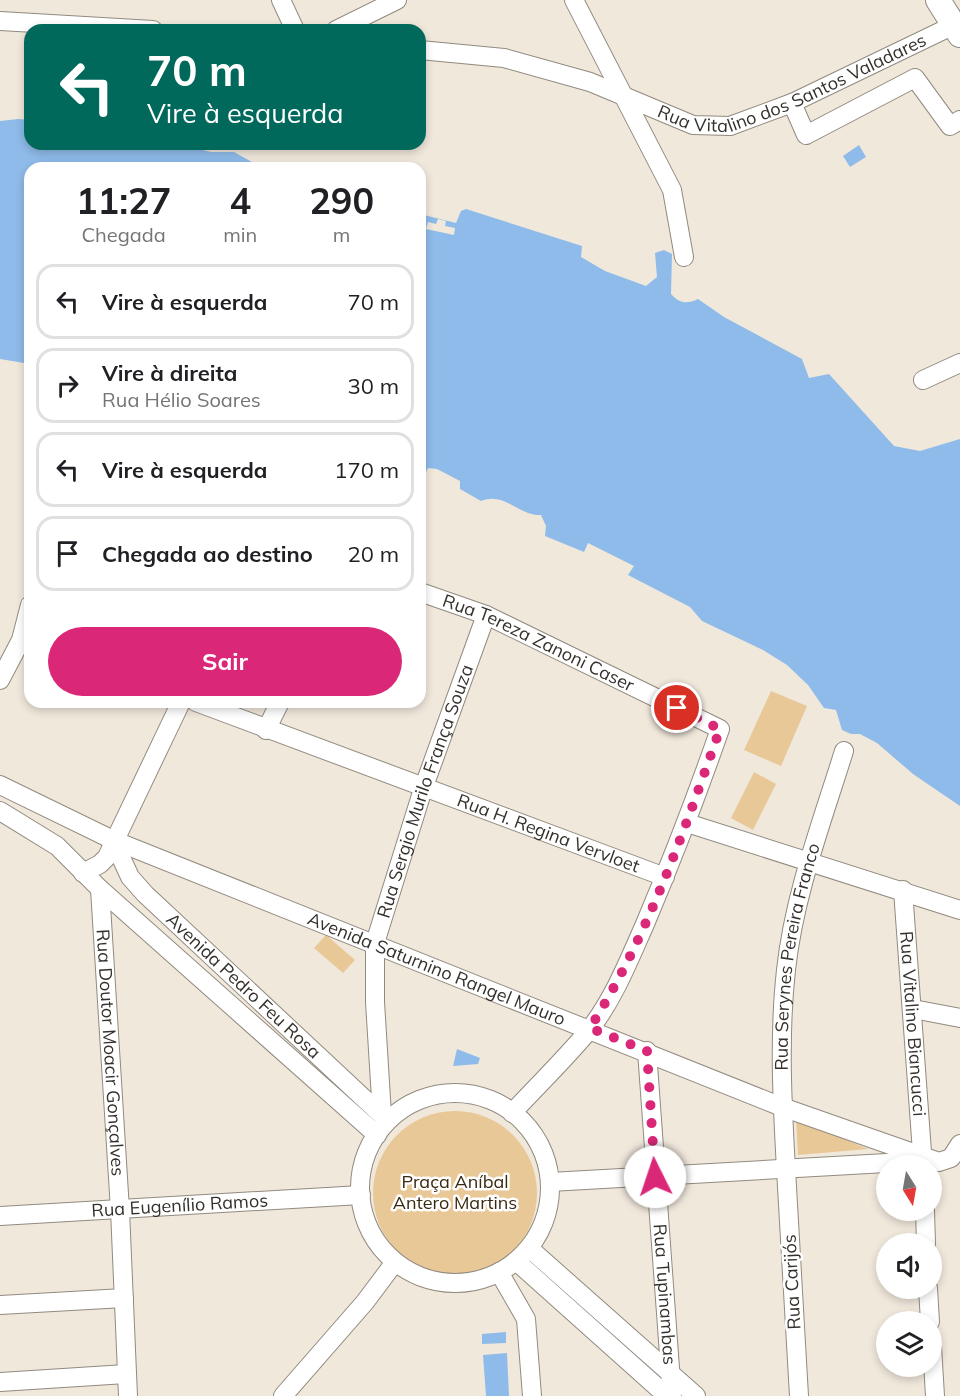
<!DOCTYPE html>
<html lang="pt">
<meta charset="utf-8">
<style>
body{margin:0;font-family:Mulish,sans-serif;background:#f6f6f6;color:#202124;height:100vh;display:flex;flex-direction:column;font-size:22px;white-space:nowrap}
*{box-sizing:border-box;margin:0}
p{font-size:20px;color:#757577}
.icon{flex:none;width:33px;height:33px;fill:none;stroke:currentColor;stroke-width:2;stroke-linecap:round;stroke-linejoin:round}
.map{position:relative;flex:1;overflow:hidden}
.details{position:absolute;left:24px;top:162px;width:402px;height:546px;display:flex;flex-direction:column;background:#fff;border-radius:18px;box-shadow:0 3px 9px #0003}
.details>*{flex:none}
.hud{position:absolute;left:24px;top:24px;width:402px;height:126px;border-radius:18px;box-shadow:0 3px 9px #0003;background:#00695c;color:#fff;overflow:hidden}
.needle{width:39px;rotate:169deg}
.fabs{position:absolute;left:876px;top:1155px;display:grid;gap:12px}
.fabs a{display:grid;place-items:center;width:66px;height:66px;border-radius:50%;background:#fff;box-shadow:0 3px 9px #0003;font-size:30px}
.pin{position:absolute;display:grid;place-items:center;width:51px;height:51px;color:#fff;margin:-26px;border:3px solid #fff;border-radius:50%;box-shadow:0 2px 6px #0007}
.me{position:absolute;width:66px;margin:-33px;rotate:356deg;stroke-linejoin:round;filter:drop-shadow(0 0 4px #0008)}
.turn{display:flex;align-items:center;gap:21px;height:126px;padding:0 24px;font-size:27px}
.turn .icon{width:78px;height:78px;stroke-width:2.5}
.turn b{display:block;font-size:42px;line-height:51px}
.eta{display:flex;justify-content:space-evenly;align-items:center;height:102px;text-align:center}
.eta b{font-size:36px;font-weight:700;line-height:42px}
.action{display:flex;gap:12px;margin-top:auto;padding:12px 24px}
.action a{flex:1;height:69px;border-radius:36px;background:#db2777;color:#fff;font-size:24px;font-weight:700;line-height:69px;text-align:center}
ul{padding:0;list-style:none}
li{display:flex;align-items:center;gap:18px;height:75px;margin:0 12px 9px;padding:0 12px;border:3px solid #e0e0e0;border-radius:18px}
li div{flex:1}
li b{display:block;font-size:22px}
li em{font-style:normal}
.map>svg:first-child{display:block}
.green{fill:#e9c898}
.water{fill:#8ebbe9}
.pier{fill:#f1e8dc}
.lines{fill:none;stroke-linecap:round;stroke-linejoin:round}
.minor-casing{stroke:#918a7f;stroke-width:20}
.major-casing{stroke:#918a7f;stroke-width:26}
.minor{stroke:#fff;stroke-width:18}
.major{stroke:#fff;stroke-width:24}
.route{stroke:#db2777;stroke-width:10;stroke-dasharray:0 18}
.labels{text-anchor:middle;stroke-width:5;stroke-linejoin:round;paint-order:stroke}
.street-label{font-size:18px;fill:#34312c;stroke:#fff}
.park-label{font-size:18px;fill:#3a2a11;stroke:#fff}
</style>
<div class="map">
<svg width="960" height="1396" viewBox="0 0 960 1396">
<rect width="100%" height="100%" fill="#f1e8dc"/>
<!-- green -->
<g class="green">
<path d="M771,691L807,706L781,766L744,750Z"/>
<path d="M754,772L776,784L753,830L731,818Z"/>
<path d="M326,935L355,960L343,973L314,948Z"/>
<circle cx="455" cy="1193" r="82"/>
<path d="M796,1119L868,1149L798,1155Z"/>
</g>
<!-- water -->
<g class="water">
<path d="M18,119L30,120V144H189L190,147L211,152H234L263,168H30V364L0,359V121Z"/>
<path d="M859,145L866,157L850,167L843,156Z"/>
<path d="M466,209L582,246L581,257L605,271L646,286L657,277L655,253L664,250L672,254L671,294C680,304 687,304 698,299L724,317L802,359L809,378L829,374L894,446L920,451L960,439V806L913,774L877,743L860,734H851L842,730L836,710L824,708L808,685L787,665L763,650L702,621L690,607L628,575L634,566L588,543L584,552L545,536L546,526L541,515C518,516 505,491 481,501L460,489V481L437,469L428,468L425,474H420V214L456,223L461,211Z"/>
<path d="M457,1049L480,1058L478,1064L453,1066Z"/>
<path d="M506,1332V1343L482,1344V1334Z"/>
<path d="M507,1353L509,1396H486L483,1355Z"/>
</g>
<!-- pier -->
<path class="pier" d="M438,219L446,221L445,226L455,228L454,235L426,229L428,222L436,224Z"/>
<g class="lines">
<!-- minor casing -->
<g class="minor-casing">
<g id="minor">
<path d="M281,0L295,30"/>
<path d="M574,0L672,190L684,257"/>
<path d="M0,21L153,30"/>
<path d="M336,30L397,0"/>
<path id="s1" d="M420,50L504,58L590,82L693,125L730,126L792,103L954,25"/>
<path d="M792,103L806,135L915,78L950,126L960,120"/>
<path d="M923,380L960,363"/>
<path id="s2" d="M420,592L486,615L720,729C697,795 672,860 645,924C629,960 614,998 590,1029C566,1058 538,1085 512,1113"/>
<path d="M0,680L21,640L30,605"/>
<path id="s3" d="M196,702L665,877"/>
<path d="M266,730L280,702"/>
<path id="s4" d="M0,785L113,840L782,1107L939,1162L951,1158L960,1144"/>
<path d="M0,811L57,846L100,889L377,1135"/>
<path d="M687,823L960,910"/>
<path id="s5" d="M113,840L130,877L145,894L387,1120"/>
<path d="M83,873L100,864L107,857L181,702"/>
<path id="s6" d="M100,889L120,1210L128,1396"/>
<path id="s7" d="M903,890L923,1166"/>
<path d="M913,1009L960,1018"/>
<path id="s8" d="M647,1051L672,1396"/>
<circle cx="455" cy="1188" r="95"/>
<path id="s9" d="M382,1115L375,1002V943L423,789L486,615"/>
<path d="M550,1182L922,1161"/>
<path d="M925,1210L926,1244"/>
<path id="s10" d="M0,1216L361,1195"/>
<path d="M529,1248L696,1396"/>
<path d="M516,1261L667,1396"/>
<path d="M499,1272L526,1319L532,1396"/>
<path d="M928,1288L930,1322"/>
<path d="M0,1305L124,1298"/>
<path d="M932,1346L935,1396"/>
<path d="M0,1382L126,1374"/>
<path d="M283,1396L365,1302L395,1262"/>
<path id="s11" d="M799,1396C795,1326 791,1257 787,1187C783,1115 778,1042 786,970C794,895 822,822 844,751"/>
</g>
</g>
<!-- major casing -->
<g class="major-casing">
<path id="major" d="M938,0L960,35"/>
</g>
<!-- minor -->
<use href="#minor" class="minor"/>
<!-- major -->
<use href="#major" class="major"/>
</g>
<g class="lines">
<!-- route -->
<path class="route" d="M655,1177L647,1051L590,1028C648,936 684,831 720,729L677,708"/>
</g>
<g class="labels">
<!-- street labels -->
<g class="street-label">
<text dy="6" stroke="none"><textPath href="#s1" startOffset="392">Rua Vitalino dos Santos Valadares</textPath></text>
<text dy="6" stroke="none"><textPath href="#s2" startOffset="129">Rua Tereza Zanoni Caser</textPath></text>
<text dy="6" stroke="none"><textPath href="#s9" startOffset="332">Rua Sergio Murilo França Souza</textPath></text>
<text dy="6" stroke="none"><textPath href="#s3" startOffset="376">Rua H. Regina Vervloet</textPath></text>
<text dy="6" stroke="none"><textPath href="#s11" startOffset="441">Rua Serynes Pereira Franco</textPath></text>
<text dy="6" stroke="none"><textPath href="#s4" startOffset="474">Avenida Saturnino Rangel Mauro</textPath></text>
<text dy="6" stroke="none"><textPath href="#s5" startOffset="198">Avenida Pedro Feu Rosa</textPath></text>
<text dy="6" stroke="none"><textPath href="#s7" startOffset="134">Rua Vitalino Biancucci</textPath></text>
<text dy="6" stroke="none"><textPath href="#s6" startOffset="164">Rua Doutor Moacir Gonçalves</textPath></text>
<text dy="6" stroke="none"><textPath href="#s10" startOffset="180">Rua Eugenílio Ramos</textPath></text>
<text transform="translate(792 1282) rotate(-93)" y="6">Rua Carijós</text>
<text dy="6" stroke="none"><textPath href="#s8" startOffset="244">Rua Tupinambas</textPath></text>
</g>
<!-- park labels -->
<g class="park-label">
<text x="455" y="1188">Praça Aníbal<tspan x="455" dy="21">Antero Martins</tspan></text>
</g>
</g>
</svg>
<div class="fabs">
<a><svg class="needle" viewBox="-14 -14 28 28"><path d="M0-13l5 13h-10z" fill="#e53935"/><path d="M0 13l5-13h-10z" fill="#757577"/></svg></a>
<a><svg class="icon" aria-label="sound" viewBox="0 0 24 24"><path d="M4 9h4l5-4v14l-5-4H4zM17 9q2 3 0 6"/></svg></a>
<a><svg class="icon" aria-label="layers" viewBox="0 0 24 24"><path d="M12 4l9 5-9 5-9-5zM3 14l9 5 9-5"/></svg></a>
</div>
<div class="pin" style="left:677px;top:708px;background:#d93025"><svg class="icon" aria-label="arrive" viewBox="0 0 24 24"><path d="M6 21V4h12l-3 4 3 4H6"/></svg></div>
<svg class="me" style="left:655px;top:1177px" viewBox="-20 -20 40 40"><circle r="19" fill="#fff"/><path d="M0-13L10 11 0 6-10 11z" fill="#db2777"/></svg>
<div class="hud">
<div class="turn"><svg class="icon" aria-label="left" viewBox="0 0 24 24"><path d="M17 20v-9H6M10 6l-5 5 5 5"/></svg><div><b>70 m</b>Vire à esquerda</div></div>
</div>
<section class="details">
<div class="eta">
<div><b>11:27</b><p>Chegada</p></div>
<div><b>4</b><p>min</p></div>
<div><b>290</b><p>m</p></div>
</div>
<ul>
<li><svg class="icon" aria-label="left" viewBox="0 0 24 24"><path d="M17 20v-9H6M10 6l-5 5 5 5"/></svg><div><b>Vire à esquerda</b></div><em>70 m</em></li>
<li><svg class="icon" aria-label="right" viewBox="0 0 24 24"><path d="M7 20v-9h11M14 6l5 5-5 5"/></svg><div><b>Vire à direita</b><p>Rua Hélio Soares</p></div><em>30 m</em></li>
<li><svg class="icon" aria-label="left" viewBox="0 0 24 24"><path d="M17 20v-9H6M10 6l-5 5 5 5"/></svg><div><b>Vire à esquerda</b></div><em>170 m</em></li>
<li><svg class="icon" aria-label="arrive" viewBox="0 0 24 24"><path d="M6 21V4h12l-3 4 3 4H6"/></svg><div><b>Chegada ao destino</b></div><em>20 m</em></li>
</ul>
<div class="action"><a>Sair</a></div>
</section>
</div>
